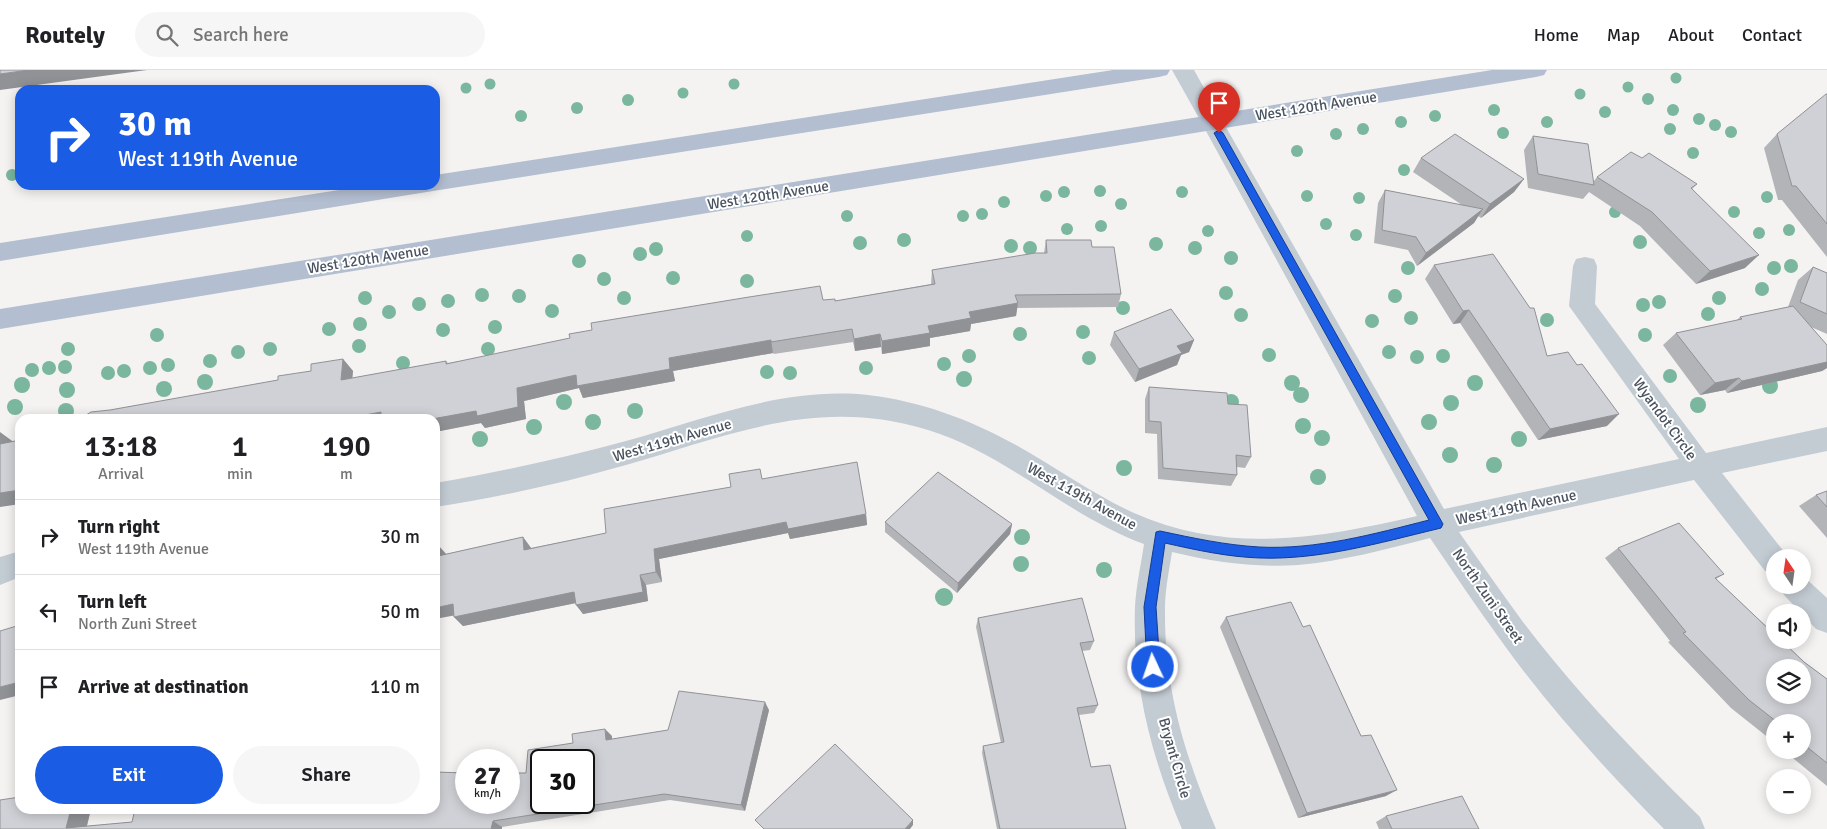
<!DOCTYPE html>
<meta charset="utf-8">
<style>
body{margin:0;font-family:Signika,sans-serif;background:#f6f6f6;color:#202124;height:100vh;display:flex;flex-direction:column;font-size:19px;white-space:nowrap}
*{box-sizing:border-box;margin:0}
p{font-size:16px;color:#757577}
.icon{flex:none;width:28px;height:28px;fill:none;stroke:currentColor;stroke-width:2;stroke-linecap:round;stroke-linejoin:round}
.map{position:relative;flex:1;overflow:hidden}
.drawer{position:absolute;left:15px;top:344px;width:425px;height:400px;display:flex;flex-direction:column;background:#fff;border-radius:15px;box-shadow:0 2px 12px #0003}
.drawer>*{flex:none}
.hud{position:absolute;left:15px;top:15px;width:425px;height:105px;border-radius:15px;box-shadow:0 2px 12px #0003;background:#1b5ce5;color:#fff;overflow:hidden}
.needle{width:32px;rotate:347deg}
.buttons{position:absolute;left:1766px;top:479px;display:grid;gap:10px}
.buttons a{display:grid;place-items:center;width:45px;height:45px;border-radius:50%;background:#fff;box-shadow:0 2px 12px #0003;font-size:25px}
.speed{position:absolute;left:455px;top:679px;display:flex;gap:10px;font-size:25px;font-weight:700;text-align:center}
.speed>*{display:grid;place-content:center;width:65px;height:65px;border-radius:50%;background:#fff;box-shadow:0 2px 12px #0003;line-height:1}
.speed small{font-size:12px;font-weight:400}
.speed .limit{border:2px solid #111;border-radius:8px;background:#fff;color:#111}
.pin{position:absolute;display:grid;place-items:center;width:42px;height:42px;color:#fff;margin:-51px -21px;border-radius:50% 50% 50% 0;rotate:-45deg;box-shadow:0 0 5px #0007}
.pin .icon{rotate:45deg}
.me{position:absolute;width:55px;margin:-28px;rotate:357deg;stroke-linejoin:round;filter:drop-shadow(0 0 4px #0008)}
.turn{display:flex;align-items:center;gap:18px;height:105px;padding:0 20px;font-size:22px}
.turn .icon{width:65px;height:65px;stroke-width:2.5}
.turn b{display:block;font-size:35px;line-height:42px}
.eta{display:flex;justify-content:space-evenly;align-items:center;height:85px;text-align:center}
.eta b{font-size:30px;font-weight:600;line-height:35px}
.button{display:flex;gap:10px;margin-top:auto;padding:10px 20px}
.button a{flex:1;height:58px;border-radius:30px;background:#1b5ce5;color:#fff;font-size:20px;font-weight:600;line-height:58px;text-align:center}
.button a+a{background:#f6f6f6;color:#202124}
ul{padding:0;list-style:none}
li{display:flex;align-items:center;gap:15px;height:75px;padding:0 20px;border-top:1px solid #e0e0e0}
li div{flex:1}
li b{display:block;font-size:19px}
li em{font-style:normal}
header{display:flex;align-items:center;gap:30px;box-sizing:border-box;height:70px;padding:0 25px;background:#fff;border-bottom:1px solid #e0e0e0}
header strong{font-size:24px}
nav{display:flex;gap:28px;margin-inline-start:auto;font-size:18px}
.search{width:350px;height:45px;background:#f6f6f6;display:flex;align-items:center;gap:12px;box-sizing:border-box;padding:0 18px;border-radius:28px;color:#757577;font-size:19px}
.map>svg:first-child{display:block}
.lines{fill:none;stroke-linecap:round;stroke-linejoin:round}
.minor{fill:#c3cbd3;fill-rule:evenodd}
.tertiary{fill:#c3cbd3;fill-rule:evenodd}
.primary{fill:#b3bed0;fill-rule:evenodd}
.tree{fill:#7bb69f}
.wall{fill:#b2b4b8}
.shaded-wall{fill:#919296}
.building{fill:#cfd1d6;stroke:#919296;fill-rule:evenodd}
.route{fill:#1b5ce5;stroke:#123c95}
.labels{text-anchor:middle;stroke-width:4;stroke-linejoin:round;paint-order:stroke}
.street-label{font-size:15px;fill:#4a5360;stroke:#fff}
</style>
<header>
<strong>Routely</strong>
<div class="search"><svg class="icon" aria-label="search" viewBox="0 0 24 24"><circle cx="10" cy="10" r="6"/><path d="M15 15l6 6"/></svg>Search here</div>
<nav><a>Home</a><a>Map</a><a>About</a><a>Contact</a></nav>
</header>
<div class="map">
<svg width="1827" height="759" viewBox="0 0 1827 759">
<rect width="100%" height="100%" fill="#f4f3f2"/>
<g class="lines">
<!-- minor -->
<g class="minor">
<path d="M1212,44L1220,47L1223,52L1444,439L1679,389L1569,236L1573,196L1576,189L1585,187L1594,189L1597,196L1595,234L1706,383L1827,357V381L1722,403L1785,483L1788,488H1775V505L1765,501L1694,410L1459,462C1480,492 1501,522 1523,552C1576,622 1638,686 1700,747L1705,759H1664C1606,700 1550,639 1502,572C1477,538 1454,503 1430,468C1387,479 1343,491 1298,495C1256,498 1213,492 1172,482C1169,501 1165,520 1165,539C1164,619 1185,686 1216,759H1182C1152,689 1132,614 1135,537C1136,516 1141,495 1144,474C1067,446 1007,384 928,360C818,326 730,365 626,395C563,413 500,427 435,437V413C500,402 563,388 626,371C705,349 785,316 868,325C919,331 969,349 1014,374C1054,396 1092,424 1134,443C1229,485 1321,468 1417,446L1201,52L1204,47Z"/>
<path d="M20,481V507L0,515V487Z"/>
<path d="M1802,505L1827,528V563L1816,559L1784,525L1779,515H1802Z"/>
</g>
<!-- tertiary -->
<path class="tertiary" d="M1172,0H1194L1223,52L1220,57L1212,60L1204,57Z"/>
<!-- primary -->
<g class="primary">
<path d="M1113,0H1170L1167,5L1159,7L433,121L0,191V173L371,115H435V105Z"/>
<path d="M1492,0H1547L1544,5L1536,7L0,259V239Z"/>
</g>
</g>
<!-- trees -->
<g class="tree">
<circle cx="1676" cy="8" r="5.5"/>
<circle cx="490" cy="14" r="5.5"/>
<circle cx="734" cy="14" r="5.5"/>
<circle cx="1628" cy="17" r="5.5"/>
<circle cx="466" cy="18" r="5.5"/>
<circle cx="683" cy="23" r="5.5"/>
<circle cx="1580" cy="24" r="5.5"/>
<circle cx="1648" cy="29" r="6"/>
<circle cx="628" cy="30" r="6"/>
<circle cx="577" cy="38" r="6"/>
<circle cx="1494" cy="40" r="6"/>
<circle cx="1673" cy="40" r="6"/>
<circle cx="1605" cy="42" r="6"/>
<circle cx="521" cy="46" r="6"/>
<circle cx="1435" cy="46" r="6"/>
<circle cx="1699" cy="49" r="6"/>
<circle cx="1401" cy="52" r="6"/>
<circle cx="1547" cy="52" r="6"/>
<circle cx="1715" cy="55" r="6"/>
<circle cx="1363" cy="59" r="6"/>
<circle cx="1670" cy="59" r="6"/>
<circle cx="1731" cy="62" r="6"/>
<circle cx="1503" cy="63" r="6"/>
<circle cx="1336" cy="64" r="6"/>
<circle cx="1297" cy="81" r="6"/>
<circle cx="1693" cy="83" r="6"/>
<circle cx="1404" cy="100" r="6"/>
<circle cx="12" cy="105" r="6"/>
<circle cx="1100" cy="121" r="6"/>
<circle cx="1064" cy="122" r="6"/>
<circle cx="1182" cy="122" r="6"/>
<circle cx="1046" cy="126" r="6"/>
<circle cx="1307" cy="126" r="6"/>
<circle cx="1767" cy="127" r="6"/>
<circle cx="1359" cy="128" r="6"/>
<circle cx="1004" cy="132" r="6"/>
<circle cx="1121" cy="134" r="6"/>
<circle cx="1615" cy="142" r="6"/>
<circle cx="1734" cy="142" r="6"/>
<circle cx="982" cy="144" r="6"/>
<circle cx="847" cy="146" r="6"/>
<circle cx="963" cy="146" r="6"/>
<circle cx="1326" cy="154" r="6"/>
<circle cx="1101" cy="156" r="6"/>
<circle cx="1067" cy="159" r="6"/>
<circle cx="1789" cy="160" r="6"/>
<circle cx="1208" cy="161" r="6"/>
<circle cx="1759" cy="163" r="6"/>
<circle cx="1356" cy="165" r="6"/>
<circle cx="747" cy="166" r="6"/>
<circle cx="904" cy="170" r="7"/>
<circle cx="1640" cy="172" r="7"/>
<circle cx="860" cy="173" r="7"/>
<circle cx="1156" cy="174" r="7"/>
<circle cx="1011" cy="176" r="7"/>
<circle cx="1030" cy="178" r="7"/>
<circle cx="1195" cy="178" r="7"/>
<circle cx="656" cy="179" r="7"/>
<circle cx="640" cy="184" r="7"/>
<circle cx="1231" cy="188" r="7"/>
<circle cx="579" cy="191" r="7"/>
<circle cx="1791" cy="196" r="7"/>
<circle cx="1408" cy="198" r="7"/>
<circle cx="1774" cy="198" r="7"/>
<circle cx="673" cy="208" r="7"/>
<circle cx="604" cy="209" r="7"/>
<circle cx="747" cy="211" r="7"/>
<circle cx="1762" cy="219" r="7"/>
<circle cx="1226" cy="223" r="7"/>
<circle cx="482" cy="225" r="7"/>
<circle cx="519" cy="226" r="7"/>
<circle cx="1395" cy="226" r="7"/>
<circle cx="365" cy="228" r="7"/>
<circle cx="624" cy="228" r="7"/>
<circle cx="1719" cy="228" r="7"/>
<circle cx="448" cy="231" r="7"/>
<circle cx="1659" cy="232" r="7"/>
<circle cx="419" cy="234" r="7"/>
<circle cx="1643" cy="235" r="7"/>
<circle cx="1123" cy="238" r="7"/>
<circle cx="552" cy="241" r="7"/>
<circle cx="389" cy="242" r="7"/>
<circle cx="1708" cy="244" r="7"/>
<circle cx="1241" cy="245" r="7"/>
<circle cx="1411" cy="248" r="7"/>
<circle cx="1547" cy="250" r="7"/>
<circle cx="1372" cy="251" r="7"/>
<circle cx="360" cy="254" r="7"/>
<circle cx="495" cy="257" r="7"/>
<circle cx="329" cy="259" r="7"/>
<circle cx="443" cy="260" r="7"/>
<circle cx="1083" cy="262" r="7"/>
<circle cx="1020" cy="264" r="7"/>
<circle cx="157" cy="265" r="7"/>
<circle cx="1645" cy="265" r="7"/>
<circle cx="359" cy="276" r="7"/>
<circle cx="68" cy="279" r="7"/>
<circle cx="270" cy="279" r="7"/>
<circle cx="488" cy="279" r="7"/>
<circle cx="238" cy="282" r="7"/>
<circle cx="1389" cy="282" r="7"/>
<circle cx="1269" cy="285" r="7"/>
<circle cx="969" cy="286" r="7"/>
<circle cx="1443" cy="286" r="7"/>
<circle cx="1417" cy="287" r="7"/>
<circle cx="1089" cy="288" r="7"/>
<circle cx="210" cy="291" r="7"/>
<circle cx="403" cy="293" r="7"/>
<circle cx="944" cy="294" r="7"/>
<circle cx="168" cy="295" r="7"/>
<circle cx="65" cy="297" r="7"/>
<circle cx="49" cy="298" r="7"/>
<circle cx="150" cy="298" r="7"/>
<circle cx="866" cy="298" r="7"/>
<circle cx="32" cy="300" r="7"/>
<circle cx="124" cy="301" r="7"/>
<circle cx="767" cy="302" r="7"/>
<circle cx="108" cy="303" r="7"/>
<circle cx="790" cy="303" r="7"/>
<circle cx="1670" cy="306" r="7"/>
<circle cx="964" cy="309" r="8"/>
<circle cx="205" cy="312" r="8"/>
<circle cx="1292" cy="313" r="8"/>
<circle cx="1475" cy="313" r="8"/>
<circle cx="22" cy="315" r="8"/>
<circle cx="1770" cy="316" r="8"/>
<circle cx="164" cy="319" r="8"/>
<circle cx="67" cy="320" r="8"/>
<circle cx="1301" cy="325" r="8"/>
<circle cx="564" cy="332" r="8"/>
<circle cx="1231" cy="332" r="8"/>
<circle cx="1451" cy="333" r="8"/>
<circle cx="1698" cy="335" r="8"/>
<circle cx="15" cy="337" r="8"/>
<circle cx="66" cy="341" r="8"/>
<circle cx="635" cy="341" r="8"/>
<circle cx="593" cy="352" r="8"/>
<circle cx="1429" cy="352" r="8"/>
<circle cx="1303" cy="356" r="8"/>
<circle cx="534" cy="357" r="8"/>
<circle cx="1322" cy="368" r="8"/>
<circle cx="480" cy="369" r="8"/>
<circle cx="1519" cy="369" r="8"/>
<circle cx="1450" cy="385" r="8"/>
<circle cx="1494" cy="395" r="8"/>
<circle cx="1124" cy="398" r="8"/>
<circle cx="1318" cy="407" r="8"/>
<circle cx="1022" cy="467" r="8"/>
<circle cx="1021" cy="494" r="8"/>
<circle cx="1104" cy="500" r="8"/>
<circle cx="944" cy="527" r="9"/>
</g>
<!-- wall -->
<g class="wall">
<path d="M1827,24V187L1782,130H1778L1764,78L1777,64Z"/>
<path d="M1533,66L1594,111L1597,107L1642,88L1697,114L1692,119L1745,198L1696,214L1640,156L1589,122L1583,129L1528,118L1524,80Z"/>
<path d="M1421,88L1524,109L1514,122L1481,148L1478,146L1474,153L1417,196L1408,180L1374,173L1378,133L1385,120L1462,135L1413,102Z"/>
<path d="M1046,170L1092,177L1121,224L1118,237L1017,238L1016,246L971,254L970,261L930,268V276L882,284L881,277L855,281L853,272L774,284L773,283L673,301L675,311L583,328L579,318L524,331L526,349L485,358L481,353L435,362V349L110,340L278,310L311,301L343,289L353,301L352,308L446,291L448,293L823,230L835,231L931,214L932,200L1044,183Z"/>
<path d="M1434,195L1547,286L1577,295L1607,356L1538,370L1460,253L1453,254L1425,209Z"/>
<path d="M1813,197L1827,203V264L1811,257L1827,275V298L1822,301L1727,323L1725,320L1700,325L1663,275L1676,263L1736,251L1740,247L1788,237L1798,210Z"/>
<path d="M1114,262L1194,270L1189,282L1181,285L1177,295L1135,312L1110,275Z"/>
<path d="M1149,317L1228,334L1251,387L1245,398L1237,397V405L1231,416L1158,409L1157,364L1145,363V329Z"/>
<path d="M763,409L866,444L867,455L790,469L788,463L659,489L662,512L646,515L648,531L583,544L576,533L463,556L454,547L446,484L523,467L531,478L606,463L731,417Z"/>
<path d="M1827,421V468L1799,436L1816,425Z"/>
<path d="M885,452L1012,454L1010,464L957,523L885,462Z"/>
<path d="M1618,478L1724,504L1716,509L1804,592L1827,609V716L1783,680H1802V652H1775V673L1731,638L1668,572L1670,571L1605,488Z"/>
<path d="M1226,547L1303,557L1361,666L1386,726L1298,748L1220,557Z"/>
<path d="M978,548L1094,571L1090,580L1082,581L1098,635L1094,643L1079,645L1091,697L1126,759H997L982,683L983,676L1001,673L976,557Z"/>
<path d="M769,640L745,741L670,730L502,757L0,759L91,739L87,756L132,752L435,739L526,703L573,673L612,666V669L668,660Z"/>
<path d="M1386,746L1479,759H1379L1376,752Z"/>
</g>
<!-- shaded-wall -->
<g class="shaded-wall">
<path d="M29,0H147L0,20V4Z"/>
<path d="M1524,109L1514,122L1481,148L1490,134Z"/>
<path d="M1483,139L1474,153L1417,196L1426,183Z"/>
<path d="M1759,185L1745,198L1696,214L1710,201Z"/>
<path d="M1018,233L1016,246L971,254L970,261L930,268V276L882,284V271L969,242Z"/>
<path d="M1469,240L1460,253L1453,254L1463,241Z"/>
<path d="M880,264L881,277L855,281L854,269Z"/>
<path d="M771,270L773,283L673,301L675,311L583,328L579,318L524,331L526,349L485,358L481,353L435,362V349H432L517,318L576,305Z"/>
<path d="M1194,270L1189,282L1181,285L1177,295L1135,312L1139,299L1177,276Z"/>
<path d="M343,289L353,301L351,322L341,310Z"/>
<path d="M1827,292V298L1822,301L1727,323L1742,311Z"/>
<path d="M1739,308L1725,320L1700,325L1715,313Z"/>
<path d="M381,342L386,349H344Z"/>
<path d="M1619,344L1607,356L1538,370L1550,359Z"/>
<path d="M0,362L15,373L0,375Z"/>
<path d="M20,420V434L0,437V423Z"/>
<path d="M866,444L867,455L790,469L788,463L659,489L662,512L656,502L654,479L786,452Z"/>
<path d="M1012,454L1010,464L957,523L958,513Z"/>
<path d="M523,467L531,478L532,490L524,480Z"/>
<path d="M438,475L448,486H438Z"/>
<path d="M640,505L646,515L648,531L583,544L576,535Z"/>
<path d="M574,522L581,532L463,556L454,547Z"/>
<path d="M453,534L462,544L435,549V538Z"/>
<path d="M20,612V625L0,630V617Z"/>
<path d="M765,632L769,640L745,741L741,735Z"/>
<path d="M605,659L612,666V677L606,670Z"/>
<path d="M1397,720L1386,726L1298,748L1307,743Z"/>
<path d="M71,739H91L86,759L66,758Z"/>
<path d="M913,750V755L910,759H905Z"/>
<path d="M493,751L502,757V759H491Z"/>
</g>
<!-- building -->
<g class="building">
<path d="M0,0H29L0,4Z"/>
<path d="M1826,24H1827V154L1796,116H1792L1777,64Z"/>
<path d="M1455,64L1524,109L1490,134L1421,88Z"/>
<path d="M1533,66L1588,74L1594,115L1538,104Z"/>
<path d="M1631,82L1642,88L1649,83L1697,114L1691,118L1759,185L1710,201L1652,142L1597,107Z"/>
<path d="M1385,120L1483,139L1426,183L1416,167L1382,160Z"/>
<path d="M1046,170H1091L1092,177H1114L1121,224L1015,225L1018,233L969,242L971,248L928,256L930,263L882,271L880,264L854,269L852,259L771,272V270L669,288L670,299L577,316L576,305L517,318L518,337L477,346L476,341L432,349H381V342L344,349H64L86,345L91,342L110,340L278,310V306L311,301V294L343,289L341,310L446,291V294L570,268L569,264L592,260L591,253L749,227L820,216L823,230L835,229V231L935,214L932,200L1035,183H1047Z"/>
<path d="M1493,184L1530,238H1534L1547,286L1568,282L1577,295L1582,294L1619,344L1550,359L1469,240L1463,241L1434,195Z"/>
<path d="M1813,197L1827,203V244L1800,232Z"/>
<path d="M1793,236L1827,275V292L1742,311L1739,308L1715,313L1676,263L1742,249L1740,247Z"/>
<path d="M1171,239L1194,270L1177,276L1182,283L1139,299L1114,262Z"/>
<path d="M1149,317L1227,323L1228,334L1247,335L1251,387L1236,385L1237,405L1163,398L1161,352L1149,351Z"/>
<path d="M20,370V420L0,423V374Z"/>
<path d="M857,392L866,444L788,459L786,452L654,479L656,502L640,505L643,522L576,535L574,522L454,547L453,534L435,538V476L438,475V486L523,467L524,480L606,463L604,439L731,417L729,404L760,399L762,409Z"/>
<path d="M938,402L1012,454L958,513L885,452Z"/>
<path d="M1827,421V437L1816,425Z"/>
<path d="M1679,453L1724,504L1715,508L1775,565V570H1781L1804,592L1827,609V693L1802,673V652H1777L1749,630L1683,563L1686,562L1618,478ZM1775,598H1802V625H1775Z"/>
<path d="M1082,528L1094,571L1080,573L1098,635L1077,638L1091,697L1110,695L1126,759H1000L983,676L1004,672L978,548Z"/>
<path d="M1291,532L1303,557L1310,555L1361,666L1371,665L1397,720L1307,743L1226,547Z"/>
<path d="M20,555V612L0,617V561Z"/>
<path d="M679,621L765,632L741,735L664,724L493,751L491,759H0V730L20,727V739H71L66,758L132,752L135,739H435V702L466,703V732H509V703H526L528,680L573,673L572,664L605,659L606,670L668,660ZM541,690H584V732H541Z"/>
<path d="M835,674L913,750L905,759H764L755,750Z"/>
<path d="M1462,726L1479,759H1392L1386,746Z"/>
</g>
<!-- route -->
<path class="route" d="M1219,60L1223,63L1443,454L1441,458L1437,459C1379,473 1320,490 1260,488C1228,487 1196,480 1165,473L1156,537L1160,597L1158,601L1153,603L1149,601L1147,597L1144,537L1156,462L1160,461C1193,468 1225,475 1259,477C1316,480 1374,464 1429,450L1214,63Z"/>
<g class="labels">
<!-- street labels -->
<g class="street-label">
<text transform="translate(1316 36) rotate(-9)" y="5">West 120th Avenue</text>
<text transform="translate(768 125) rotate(-9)" y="5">West 120th Avenue</text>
<text transform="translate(368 189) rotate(-9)" y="5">West 120th Avenue</text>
<text transform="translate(1665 349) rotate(54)" y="5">Wyandot Circle</text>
<text transform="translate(672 370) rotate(-16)" y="5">West 119th Avenue</text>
<text transform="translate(1082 426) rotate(29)" y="5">West 119th Avenue</text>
<text transform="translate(1516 437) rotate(-12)" y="5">West 119th Avenue</text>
<text transform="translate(1488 526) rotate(55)" y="5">North Zuni Street</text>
<text transform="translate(1175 688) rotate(74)" y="5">Bryant Circle</text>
</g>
</g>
</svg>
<div class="buttons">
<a><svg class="needle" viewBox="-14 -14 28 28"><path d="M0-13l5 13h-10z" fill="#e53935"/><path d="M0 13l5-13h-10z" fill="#757577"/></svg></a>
<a><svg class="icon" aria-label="sound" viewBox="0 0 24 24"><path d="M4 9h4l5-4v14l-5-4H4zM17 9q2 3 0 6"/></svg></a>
<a><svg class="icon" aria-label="layers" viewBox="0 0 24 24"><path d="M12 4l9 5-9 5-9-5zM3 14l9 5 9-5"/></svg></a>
<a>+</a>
<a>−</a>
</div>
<div class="speed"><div>27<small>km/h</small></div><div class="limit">30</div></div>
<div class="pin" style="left:1219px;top:63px;background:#d93025"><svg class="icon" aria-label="arrive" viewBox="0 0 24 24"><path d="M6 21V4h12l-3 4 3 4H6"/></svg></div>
<svg class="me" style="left:1153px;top:597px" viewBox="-20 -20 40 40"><circle r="17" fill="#1b5ce5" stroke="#fff" stroke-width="3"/><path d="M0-11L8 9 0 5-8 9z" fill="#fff"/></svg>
<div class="hud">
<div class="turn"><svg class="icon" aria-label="right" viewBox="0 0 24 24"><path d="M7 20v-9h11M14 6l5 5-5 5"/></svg><div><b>30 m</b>West 119th Avenue</div></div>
</div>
<section class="drawer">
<div class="eta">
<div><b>13:18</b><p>Arrival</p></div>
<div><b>1</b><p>min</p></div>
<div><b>190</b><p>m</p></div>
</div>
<ul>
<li><svg class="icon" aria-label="right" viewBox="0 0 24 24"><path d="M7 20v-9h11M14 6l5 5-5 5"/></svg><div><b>Turn right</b><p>West 119th Avenue</p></div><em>30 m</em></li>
<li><svg class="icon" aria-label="left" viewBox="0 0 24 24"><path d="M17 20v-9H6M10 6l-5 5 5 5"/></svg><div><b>Turn left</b><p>North Zuni Street</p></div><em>50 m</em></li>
<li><svg class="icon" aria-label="arrive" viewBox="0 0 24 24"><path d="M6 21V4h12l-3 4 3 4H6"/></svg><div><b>Arrive at destination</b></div><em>110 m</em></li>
</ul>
<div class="button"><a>Exit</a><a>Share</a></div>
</section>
</div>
